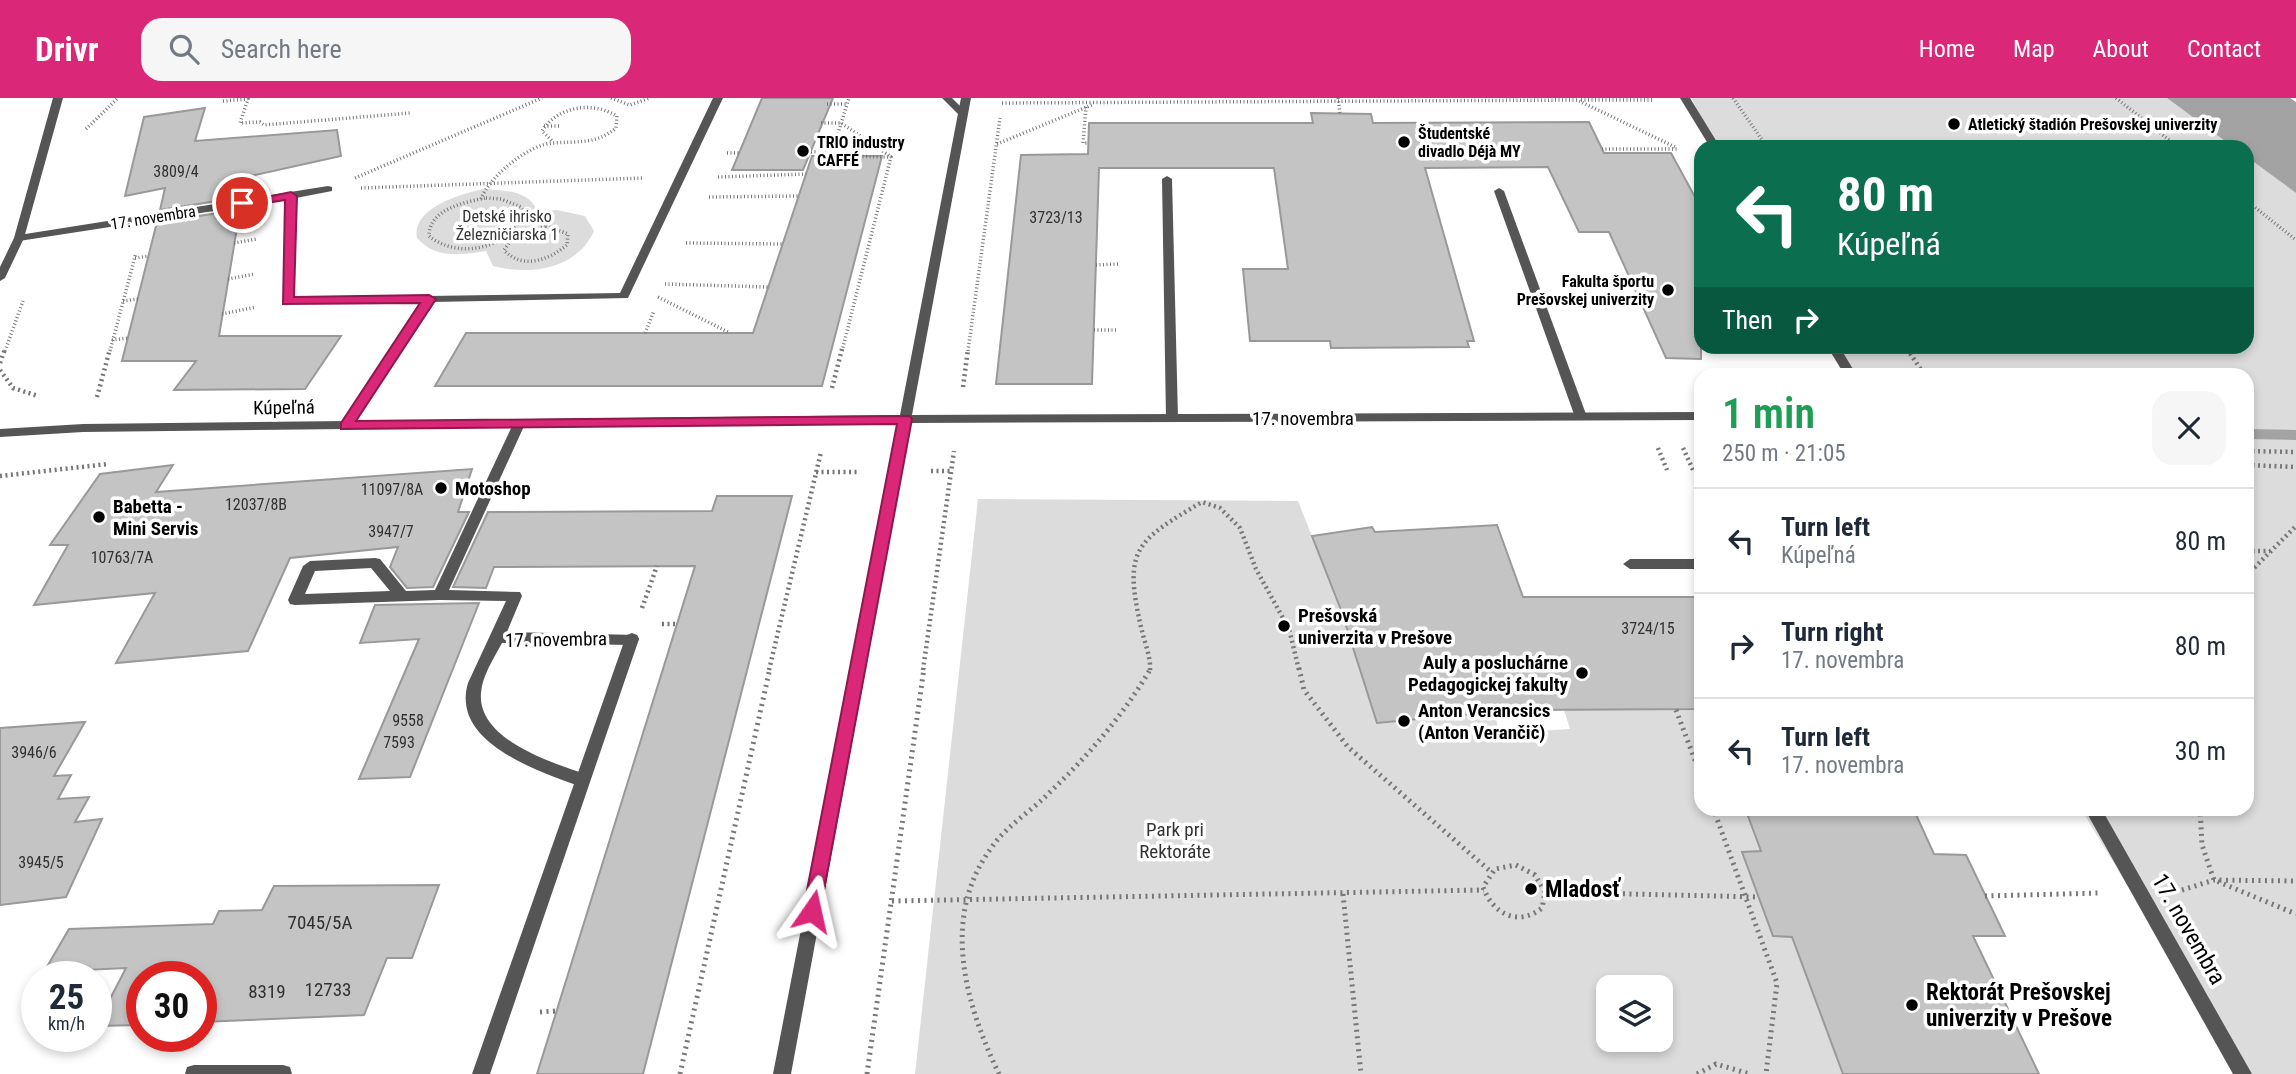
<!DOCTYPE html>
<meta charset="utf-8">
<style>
body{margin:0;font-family:"Roboto Condensed",sans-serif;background:#f6f6f7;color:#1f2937;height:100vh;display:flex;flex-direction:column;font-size:26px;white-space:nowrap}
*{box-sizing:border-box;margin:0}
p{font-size:23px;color:#747a83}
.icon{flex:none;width:38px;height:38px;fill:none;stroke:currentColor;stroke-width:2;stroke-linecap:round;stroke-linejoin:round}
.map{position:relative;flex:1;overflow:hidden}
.side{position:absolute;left:1694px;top:270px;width:560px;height:448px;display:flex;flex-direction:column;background:#fff;border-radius:21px;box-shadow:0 4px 10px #0003}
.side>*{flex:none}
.guide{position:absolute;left:1694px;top:42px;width:560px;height:214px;border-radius:21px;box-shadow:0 4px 10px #0003;background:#0b6e4f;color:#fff;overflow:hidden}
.buttons{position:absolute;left:1596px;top:877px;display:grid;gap:14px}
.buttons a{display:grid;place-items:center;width:77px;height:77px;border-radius:14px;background:#fff;box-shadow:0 4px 10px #0003;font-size:35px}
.speed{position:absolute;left:21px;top:863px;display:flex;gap:14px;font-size:35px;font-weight:700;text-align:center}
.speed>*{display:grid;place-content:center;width:91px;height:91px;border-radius:50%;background:#fff;box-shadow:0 4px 10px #0003;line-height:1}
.speed small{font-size:18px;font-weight:400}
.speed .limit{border:10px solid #d22;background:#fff;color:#111}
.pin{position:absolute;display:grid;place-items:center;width:60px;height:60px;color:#fff;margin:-30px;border:4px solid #fff;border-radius:50%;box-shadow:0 2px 7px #0007}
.me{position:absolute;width:77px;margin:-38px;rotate:11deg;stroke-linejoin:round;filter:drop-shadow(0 0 5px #0008)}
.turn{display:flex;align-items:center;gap:24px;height:147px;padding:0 28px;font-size:32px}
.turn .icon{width:91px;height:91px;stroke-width:2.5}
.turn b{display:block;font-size:49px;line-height:60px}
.then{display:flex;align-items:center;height:66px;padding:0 28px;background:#0003;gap:14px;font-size:26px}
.round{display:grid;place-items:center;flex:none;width:74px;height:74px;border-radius:21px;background:#f6f6f7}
.headline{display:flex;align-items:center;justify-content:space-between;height:119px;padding:0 28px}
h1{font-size:42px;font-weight:600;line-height:52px;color:#1e9e55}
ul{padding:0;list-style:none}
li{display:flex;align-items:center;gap:21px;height:105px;padding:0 28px;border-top:2px solid #e0e1e3}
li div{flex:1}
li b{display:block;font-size:26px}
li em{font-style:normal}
header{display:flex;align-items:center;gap:42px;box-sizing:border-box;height:98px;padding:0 35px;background:#db2777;color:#fff}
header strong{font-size:33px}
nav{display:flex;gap:38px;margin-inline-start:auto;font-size:24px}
.search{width:490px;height:63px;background:#f6f6f7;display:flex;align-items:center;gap:18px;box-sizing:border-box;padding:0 24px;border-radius:21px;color:#747a83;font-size:26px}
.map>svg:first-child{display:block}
.green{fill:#dcdcdc;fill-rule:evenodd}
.water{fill:#a3a3a3}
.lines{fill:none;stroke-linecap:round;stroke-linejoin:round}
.stream{fill:#a3a3a3;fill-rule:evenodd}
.building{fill:#c4c4c4;stroke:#999;stroke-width:2}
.path-far2{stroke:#777;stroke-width:3.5;stroke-dasharray:1 2.5;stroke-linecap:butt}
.path-far1{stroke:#777;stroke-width:4.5;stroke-dasharray:2 3.5;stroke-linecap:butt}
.path{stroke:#777;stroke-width:5;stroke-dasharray:2 4.5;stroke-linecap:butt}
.lane{fill:#555;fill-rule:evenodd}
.street{fill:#555;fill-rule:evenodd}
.route{fill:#db2777;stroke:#8e194d;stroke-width:2}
.poi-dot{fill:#000;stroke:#fff;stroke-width:2.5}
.labels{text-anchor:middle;stroke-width:7;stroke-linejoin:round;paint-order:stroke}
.far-poi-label{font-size:16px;font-weight:bold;fill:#000;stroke:#fff;text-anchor:start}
.number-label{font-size:16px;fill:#313131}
.far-park-label{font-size:16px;fill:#333;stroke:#fff}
.far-street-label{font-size:16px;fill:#000;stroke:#fff}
.street-label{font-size:19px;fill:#000;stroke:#fff}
.poi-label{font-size:19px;font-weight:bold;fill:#000;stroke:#fff;text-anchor:start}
.park-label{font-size:19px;fill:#333;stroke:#fff}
.near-number-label{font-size:19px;fill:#313131}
.near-poi-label{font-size:23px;font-weight:bold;fill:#000;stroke:#fff;text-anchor:start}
.near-street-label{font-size:23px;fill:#000;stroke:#fff}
</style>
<header>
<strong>Drivr</strong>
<div class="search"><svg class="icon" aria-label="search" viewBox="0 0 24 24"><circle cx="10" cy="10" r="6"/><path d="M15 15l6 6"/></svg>Search here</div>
<nav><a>Home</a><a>Map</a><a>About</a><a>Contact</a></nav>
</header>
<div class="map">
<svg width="2296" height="976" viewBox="0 0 2296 976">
<rect width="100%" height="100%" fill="#fff"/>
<!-- green -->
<g class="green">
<path d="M1691,0H2167L2233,49H1718Z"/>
<path d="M2247,59L2296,95V976H2242L2081,711L2247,710V276H1845L1829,249L2247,248Z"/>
<path d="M483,91C502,93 529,91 537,113L557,112L585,118L594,133C577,171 531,178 493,168L486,153C461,157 435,161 417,140C411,110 461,96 483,91Z"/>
<path d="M978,401L1298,403L1341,512L1377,625L1447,620L1444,607L1490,602L1500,635L1570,631L1564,612L1701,611V710L1745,711L1761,753L1742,754L1773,838L1792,839L1843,976H915ZM1608,889H1661V942H1608Z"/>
</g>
<!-- water -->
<path class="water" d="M2167,0H2290L2296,4V95L2247,59V49H2233Z"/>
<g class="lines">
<!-- stream -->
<path class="stream" d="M2247,331L2296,332V342L2247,341Z"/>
</g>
<!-- building -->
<g class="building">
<path d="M762,0H833L803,72H732Z"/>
<path d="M205,10L195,43L337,32L341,58L246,79L242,99L160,112L165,90L125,98L144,19Z"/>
<path d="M1311,15L1371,16L1373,25L1589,24L1604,55H1671L1701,110V261L1666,260L1609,134H1579L1548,69L1425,70L1474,243H1467L1469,249L1331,250L1330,243H1250L1243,171H1288L1274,70H1099L1092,286H996L1021,57L1088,56L1089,25H1313Z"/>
<path d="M812,58H882L822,288H435L466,235H753Z"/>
<path d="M240,112L219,238H341L305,291L174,292L196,263H122L157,124Z"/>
<path d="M173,367L156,394L472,371L458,414H469L433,489L407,490L390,469L398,449L290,460L248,553L116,565L155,495L34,507L68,447H50L100,376Z"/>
<path d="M717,398H792L643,976H537L695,468L494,469L486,490L453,489L488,414L712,413Z"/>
<path d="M1497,427L1523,499H1701V611L1515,612L1377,625L1341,512L1312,438L1372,429L1375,434Z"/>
<path d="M479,505L410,679L359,681L419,541L360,545L375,507Z"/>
<path d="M85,624L54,678L71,677L58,701L89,699L75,724L102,721L66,799L0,807V630Z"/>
<path d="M1745,710H1913L1934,756L1966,757L2005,838H1973L2039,976H1843L1792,839L1773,838L1742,754L1761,753Z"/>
<path d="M439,787L412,860H387L364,917L201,924V878H142V927L96,928L126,870L44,874L69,831L213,826L219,813L262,812L274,788Z"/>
</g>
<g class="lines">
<!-- path-far2 -->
<g class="path-far2">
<path d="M611,0L630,7L650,0"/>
<path d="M1338,0L1340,15"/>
<path d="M1733,0L1767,49"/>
<path d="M2116,0L2178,49"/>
<path d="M1581,2H1653"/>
<path d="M223,3L248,1L240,25L260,24L264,27L410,15"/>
<path d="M1002,5L1577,2L1675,49"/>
<path d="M827,6H847"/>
<path d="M1086,9L1083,45H1088"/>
<path d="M821,25H841L890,58"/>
<path d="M544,28H559"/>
<path d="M86,31L118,0"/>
<path d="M997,46L1094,6"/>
<path d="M1602,51H1677"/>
<path d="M811,54L832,53"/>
<path d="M727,55H739"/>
<path d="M718,79L806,76"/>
<path d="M355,80L542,0"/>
<path d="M361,90L642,80"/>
<path d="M709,99L799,98"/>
<path d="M486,100L501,101L521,109L524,116C507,151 459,162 429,138C429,111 465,104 486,100Z"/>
<path d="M481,101C489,79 529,46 553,45C577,43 595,47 616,30L617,18C592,3 558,8 542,33L553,44"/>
<path d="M2247,103L2296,142"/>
<path d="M546,128L568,136L567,147C549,162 522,172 504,152L515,137Z"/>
<path d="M234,145L257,141"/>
<path d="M686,145L783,146"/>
<path d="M135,160L149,158"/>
<path d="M1096,167L1118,166"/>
<path d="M228,181L255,176"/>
<path d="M665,186L768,189"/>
<path d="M658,199L730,235"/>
<path d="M123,203L138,201"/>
<path d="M222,216L256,209"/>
<path d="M1094,232H1117"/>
<path d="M645,235L654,213"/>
<path d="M112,242L128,240"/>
<path d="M1905,248L1908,253"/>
<path d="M5,253L23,203"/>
<path d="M110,253L136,155"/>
<path d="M842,253L891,59L831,58L849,0"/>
<path d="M968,253L1000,20"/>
</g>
<!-- path-far1 -->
<g class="path-far1">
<path d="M1907,251L1924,276"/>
<path d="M0,265L5,251"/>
<path d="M0,272L13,290L38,298"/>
<path d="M963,289L968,251"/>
<path d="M832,290L842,251"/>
<path d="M97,299L110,251"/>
<path d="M1658,350L1667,372"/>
<path d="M1683,350L1693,372"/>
<path d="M2247,353L2296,354"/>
<path d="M2247,367L2296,369"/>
<path d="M931,373H951"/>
<path d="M816,374H859"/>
<path d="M0,378L108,366"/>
<path d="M2247,453H2270"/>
<path d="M2247,490L2252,472L2296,428"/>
<path d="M642,510L657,468"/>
<path d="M662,526H676"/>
<path d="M769,572L821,354"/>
<path d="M923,572L954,353"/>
<path d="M1150,572C1151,559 1144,543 1141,529C1123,451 1136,443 1202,404L1220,410L1240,430L1256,471L1289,531L1299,572"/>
</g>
<!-- path -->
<g class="path">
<path d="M1299,570L1304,592L1348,649L1490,773"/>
<path d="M1676,612L1701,678"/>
<path d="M1713,710L1777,885L1766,976"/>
<path d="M2200,710L2202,747L2214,782L2296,816"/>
<path d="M1516,767L1535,777L1545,794L1542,810C1518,829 1493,816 1483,789L1495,771Z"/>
<path d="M2182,792L2214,782L2296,783"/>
<path d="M1545,794L1759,799"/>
<path d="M1343,796L1361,976"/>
<path d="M1985,798L2100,795"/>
<path d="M892,803L1484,792"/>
<path d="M540,914L556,913"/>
<path d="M680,976L770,570"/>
<path d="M867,976L924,570"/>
<path d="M999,976C965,905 940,818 992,749C1007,727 1032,713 1050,694C1089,657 1124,616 1151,570"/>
<path d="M1697,976L1716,966L1750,976"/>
</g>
<!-- lane -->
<g class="lane">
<path d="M713,0H723L628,200L432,204L350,331L346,332L340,328L421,204L283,205L286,102L19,143L14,140L19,137L328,88L332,89V93L296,100L293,200L620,195Z"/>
<path d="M942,0H952L966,14V18H960Z"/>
<path d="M1167,78L1172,81L1178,320L1172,324L1166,320L1162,81Z"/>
<path d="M1499,90L1504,93L1587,319L1585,322H1577L1575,319L1494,93Z"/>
<path d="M519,322L525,326L449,492L520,494L522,498L507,534L637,537L639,541L637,545L632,547L502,545C494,560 482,578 481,595C477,642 553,665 588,677L590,682L588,687L582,689C540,674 450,645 468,585L506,503L440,502L295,507L290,506L288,502L303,468L310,463L375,460L380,461L406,493L435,492L513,326ZM371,470L390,493L305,496L315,473Z"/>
<path d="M1630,461H1701V471H1630L1623,466Z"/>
<path d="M194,967H283L290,969L292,976H185L187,969Z"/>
</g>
<!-- street -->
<g class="street">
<path d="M53,0H63L24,140L5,180L0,183V169L14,140Z"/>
<path d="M961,0H971L912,317L1701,314V322L911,325L791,976H773L899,325L83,334L0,339V331L83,326L900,317Z"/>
<path d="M1680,0H1690L1720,49H1710Z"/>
<path d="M1827,248H1839L1856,276H1844Z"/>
<path d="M632,535L637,537L639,541L490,976H472L625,541L627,537Z"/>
<path d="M2084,710H2101L2252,976H2233Z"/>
</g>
</g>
<!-- route -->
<path class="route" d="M291,94L297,98L294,199L429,197L436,201L356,323L910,318L912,321L819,819L812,821L805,819L803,813L897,326L341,331V325L420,205L283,206L285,102L242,109L237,105Z"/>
<!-- markers -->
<g class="poi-dot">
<circle cx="1954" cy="26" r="7"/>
<circle cx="1404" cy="44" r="7"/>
<circle cx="803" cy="53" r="7"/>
<circle cx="1668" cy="192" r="7"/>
<circle cx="441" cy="390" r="7"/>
<circle cx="99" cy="419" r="7"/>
<circle cx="1284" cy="528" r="7"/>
<circle cx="1582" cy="575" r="7"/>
<circle cx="1404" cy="623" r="7"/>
<circle cx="1531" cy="791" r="7"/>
<circle cx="1912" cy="907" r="7"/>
</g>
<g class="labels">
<!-- far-poi labels -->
<g class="far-poi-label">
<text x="1968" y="32">Atletický štadión Prešovskej univerzity</text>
<text x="1418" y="41">Študentské<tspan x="1418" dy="18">divadlo Déjà MY</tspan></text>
<text x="817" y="50">TRIO industry<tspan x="817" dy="18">CAFFÉ</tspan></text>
<text x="1654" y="189" text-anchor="end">Fakulta športu<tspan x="1654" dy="18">Prešovskej univerzity</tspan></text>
</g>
<!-- number labels -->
<g class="number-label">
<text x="176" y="79">3809/4</text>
<text x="1056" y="125">3723/13</text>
<text x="392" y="397">11097/8A</text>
<text x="256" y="412">12037/8B</text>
<text x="391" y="439">3947/7</text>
<text x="122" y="465">10763/7A</text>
<text x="1648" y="536">3724/15</text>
<text x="408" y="628">9558</text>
<text x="399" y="650">7593</text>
<text x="34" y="660">3946/6</text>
<text x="41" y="770">3945/5</text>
</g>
<!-- far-park labels -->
<g class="far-park-label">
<text x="507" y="124">Detské ihrisko<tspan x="507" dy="18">Železničiarska 1</tspan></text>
</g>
<!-- far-street labels -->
<g class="far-street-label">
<text transform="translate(153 119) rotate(-9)" y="6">17. novembra</text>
</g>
<!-- street labels -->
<g class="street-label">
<text transform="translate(284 309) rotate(-1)" y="7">Kúpeľná</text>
<text x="1303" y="327">17. novembra</text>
<text transform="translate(556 541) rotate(-1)" y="7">17. novembra</text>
</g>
<!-- poi labels -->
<g class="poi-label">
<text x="455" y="397">Motoshop</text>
<text x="113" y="415">Babetta -<tspan x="113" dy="22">Mini Servis</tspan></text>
<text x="1298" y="524">Prešovská<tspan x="1298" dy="22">univerzita v Prešove</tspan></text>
<text x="1568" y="571" text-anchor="end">Auly a posluchárne<tspan x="1568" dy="22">Pedagogickej fakulty</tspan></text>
<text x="1418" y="619">Anton Verancsics<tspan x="1418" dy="22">(Anton Verančič)</tspan></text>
</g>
<!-- park labels -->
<g class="park-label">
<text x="1175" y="738">Park pri<tspan x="1175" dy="22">Rektoráte</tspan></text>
</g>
<!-- near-number labels -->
<g class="near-number-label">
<text x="320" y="831">7045/5A</text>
<text x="328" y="898">12733</text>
<text x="267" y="900">8319</text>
</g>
<!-- near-poi labels -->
<g class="near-poi-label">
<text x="1545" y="799">Mladosť</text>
<text x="1926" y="902">Rektorát Prešovskej<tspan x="1926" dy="26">univerzity v Prešove</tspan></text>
</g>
<!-- near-street labels -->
<g class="near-street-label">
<text transform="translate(2189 831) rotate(60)" y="8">17. novembra</text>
</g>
</g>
</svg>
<div class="buttons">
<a><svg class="icon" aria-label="layers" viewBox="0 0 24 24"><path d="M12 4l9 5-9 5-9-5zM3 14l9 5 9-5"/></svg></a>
</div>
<div class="speed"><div>25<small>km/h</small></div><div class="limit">30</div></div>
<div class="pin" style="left:242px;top:105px;background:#d93025"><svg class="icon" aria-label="arrive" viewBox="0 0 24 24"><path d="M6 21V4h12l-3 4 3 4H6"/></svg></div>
<svg class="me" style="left:812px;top:813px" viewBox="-20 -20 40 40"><path d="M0-17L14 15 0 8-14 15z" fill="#db2777" stroke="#fff" stroke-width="4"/></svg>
<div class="guide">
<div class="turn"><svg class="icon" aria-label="left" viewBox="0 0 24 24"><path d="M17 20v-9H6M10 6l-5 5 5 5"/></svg><div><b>80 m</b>Kúpeľná</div></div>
<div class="then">Then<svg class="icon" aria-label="right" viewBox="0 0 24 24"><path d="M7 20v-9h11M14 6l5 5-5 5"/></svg></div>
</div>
<section class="side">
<div class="headline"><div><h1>1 min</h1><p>250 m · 21:05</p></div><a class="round"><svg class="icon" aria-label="close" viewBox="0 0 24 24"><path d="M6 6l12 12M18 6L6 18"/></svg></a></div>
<ul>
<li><svg class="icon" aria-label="left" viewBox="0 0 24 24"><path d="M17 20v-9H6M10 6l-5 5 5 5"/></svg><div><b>Turn left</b><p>Kúpeľná</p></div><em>80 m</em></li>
<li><svg class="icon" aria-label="right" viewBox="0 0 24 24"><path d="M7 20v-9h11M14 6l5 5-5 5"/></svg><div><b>Turn right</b><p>17. novembra</p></div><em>80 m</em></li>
<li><svg class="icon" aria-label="left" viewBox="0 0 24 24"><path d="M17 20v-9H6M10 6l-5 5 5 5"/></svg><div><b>Turn left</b><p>17. novembra</p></div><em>30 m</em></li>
</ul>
</section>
</div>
